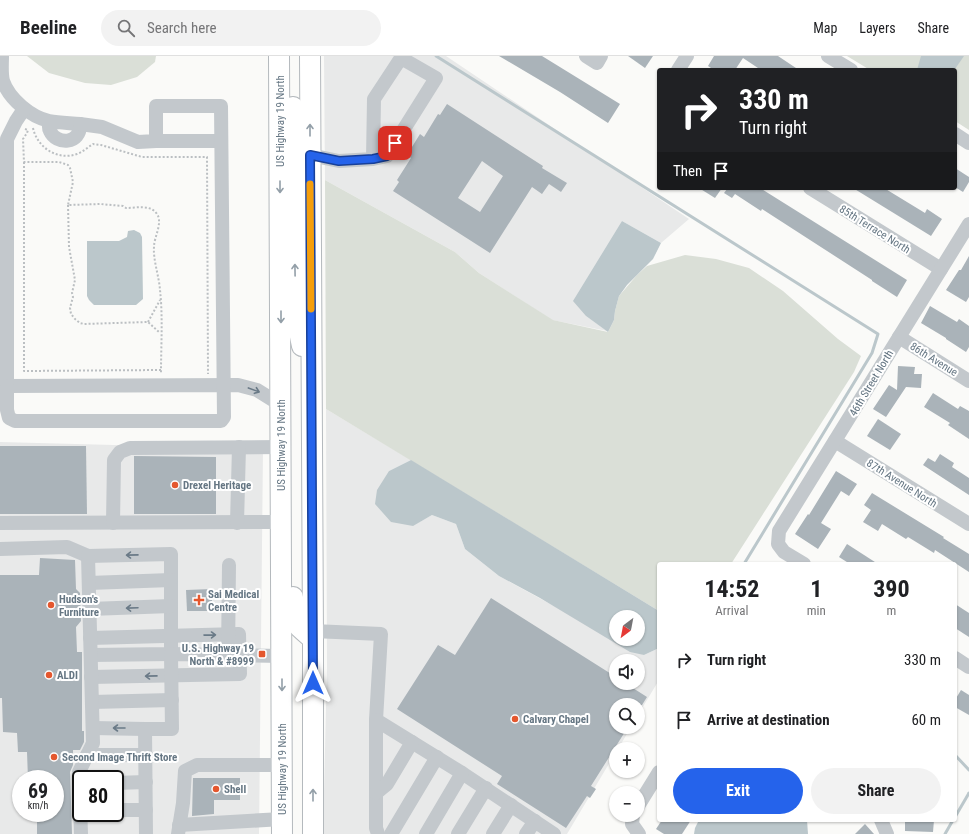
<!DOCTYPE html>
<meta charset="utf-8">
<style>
body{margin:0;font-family:"Roboto Condensed",sans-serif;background:#f2f2f2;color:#202124;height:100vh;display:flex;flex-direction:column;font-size:15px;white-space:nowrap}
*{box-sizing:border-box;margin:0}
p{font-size:13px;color:#757577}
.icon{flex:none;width:22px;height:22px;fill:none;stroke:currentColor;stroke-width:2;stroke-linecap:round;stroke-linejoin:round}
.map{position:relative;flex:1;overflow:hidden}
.panel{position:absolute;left:657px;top:506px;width:300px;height:260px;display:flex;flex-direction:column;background:#fff;border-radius:4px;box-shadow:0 1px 3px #0004}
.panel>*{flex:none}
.hud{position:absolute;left:657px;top:12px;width:300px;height:122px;border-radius:4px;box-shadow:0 1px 3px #0004;background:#202124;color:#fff;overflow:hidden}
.needle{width:26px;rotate:212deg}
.controls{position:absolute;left:609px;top:554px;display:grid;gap:8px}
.controls a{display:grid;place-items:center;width:36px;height:36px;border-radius:50%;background:#fff;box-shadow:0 1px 3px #0004;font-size:20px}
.speed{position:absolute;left:12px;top:714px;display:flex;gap:8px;font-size:20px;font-weight:700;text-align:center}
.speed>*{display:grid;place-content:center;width:52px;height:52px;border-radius:50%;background:#fff;box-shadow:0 1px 3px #0004;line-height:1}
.speed small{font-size:10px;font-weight:400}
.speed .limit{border:2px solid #111;border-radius:6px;background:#fff;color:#111}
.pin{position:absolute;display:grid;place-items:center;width:34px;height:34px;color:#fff;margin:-17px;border-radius:8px;box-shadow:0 2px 6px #0006}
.me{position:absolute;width:44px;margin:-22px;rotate:0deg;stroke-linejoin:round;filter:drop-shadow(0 0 3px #0008)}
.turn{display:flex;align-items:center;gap:14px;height:84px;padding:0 16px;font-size:18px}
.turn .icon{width:52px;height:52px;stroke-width:2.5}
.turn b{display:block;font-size:28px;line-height:34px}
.then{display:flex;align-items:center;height:38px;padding:0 16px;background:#0003;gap:8px;font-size:15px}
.eta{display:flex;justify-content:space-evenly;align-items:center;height:68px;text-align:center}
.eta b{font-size:24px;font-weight:700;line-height:28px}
.cta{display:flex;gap:8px;margin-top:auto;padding:8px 16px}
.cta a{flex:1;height:46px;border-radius:24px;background:#2563eb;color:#fff;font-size:16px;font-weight:700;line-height:46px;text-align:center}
.cta a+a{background:#f2f2f2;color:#202124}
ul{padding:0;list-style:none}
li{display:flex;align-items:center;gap:12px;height:60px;padding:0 16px}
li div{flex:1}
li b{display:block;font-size:15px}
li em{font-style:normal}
header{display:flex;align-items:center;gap:24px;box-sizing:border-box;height:56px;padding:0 20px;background:#fff;border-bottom:1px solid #e0e0e0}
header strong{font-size:19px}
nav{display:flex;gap:22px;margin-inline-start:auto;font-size:14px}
.search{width:280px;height:36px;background:#f2f2f2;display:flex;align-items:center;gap:10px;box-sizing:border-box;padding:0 14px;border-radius:22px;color:#757577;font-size:15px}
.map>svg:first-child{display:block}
.built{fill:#e8e9e9;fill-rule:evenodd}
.green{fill:#dadfd7}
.water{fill:#bbc7cb;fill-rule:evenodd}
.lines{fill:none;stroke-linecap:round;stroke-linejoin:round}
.stream{stroke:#bbc7cb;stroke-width:3}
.building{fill:#aab3b9;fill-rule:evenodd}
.highway-casing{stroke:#b4b9bd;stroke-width:22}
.path{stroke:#bbbfc2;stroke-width:2;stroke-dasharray:2 2;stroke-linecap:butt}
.minor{stroke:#c3c8cc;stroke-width:14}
.highway{stroke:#fff;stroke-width:20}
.oneway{stroke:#939fa8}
.oneway2{stroke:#6a7a87}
.route-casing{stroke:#184099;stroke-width:10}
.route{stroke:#2563eb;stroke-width:7}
.slow{stroke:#f59e0b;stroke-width:7}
.poi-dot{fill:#e4572e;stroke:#fff;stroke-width:1.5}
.labels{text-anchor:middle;stroke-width:4;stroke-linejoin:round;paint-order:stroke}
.street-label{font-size:11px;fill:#657683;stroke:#fff}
.poi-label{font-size:11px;font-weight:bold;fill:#657683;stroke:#fff;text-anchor:start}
</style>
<header>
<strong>Beeline</strong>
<div class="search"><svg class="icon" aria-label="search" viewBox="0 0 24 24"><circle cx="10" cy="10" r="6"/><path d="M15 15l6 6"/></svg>Search here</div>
<nav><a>Map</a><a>Layers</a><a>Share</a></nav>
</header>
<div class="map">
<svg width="969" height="778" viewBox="0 0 969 778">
<rect width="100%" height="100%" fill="#fafaf8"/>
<!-- built -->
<g class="built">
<path d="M324,0H446L689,163L661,187L622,165L586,260L607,275L552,264L479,217L455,196L325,124Z"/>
<path d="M326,353L411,404L389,415L412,470L432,459L456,468L465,493L499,520L644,599L659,592V624L638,659V649H616V671H631L618,693H616V696L567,778H323L327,611ZM616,605H638V627H616Z"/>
<path d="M0,386L263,393L259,778H0ZM21,723H55V757H21ZM81,723H115V757H81Z"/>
</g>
<!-- green -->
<g class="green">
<path d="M27,0H156L155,6L137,21L111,29L85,27L49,17Z"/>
<path d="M847,0H969V74L955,65V14H870Z"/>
<path d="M325,124L455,196L479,217L553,264L608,276L614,264L615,255L619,240L637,219L647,210L685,199L716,203L749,212L783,235L838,283L861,300L854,316L731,508H659V555L326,353Z"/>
</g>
<!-- water -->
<g class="water">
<path d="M921,0H964L955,13L948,14H917Z"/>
<path d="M622,165L661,187L653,203L627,229L619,240L615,255L614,264L608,276L586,260L573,245Z"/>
<path d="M134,174L140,177L142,181L143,243L136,249H94L89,244L87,240V185H119L127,181L128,175Z"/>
<path d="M411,404L659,555V592L644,599L630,596L540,542L499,520L465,493L456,468L432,459L413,470L391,466L375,448L377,434L389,415ZM616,561H638V583H616Z"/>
<path d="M699,764H807L808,778H694L695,772Z"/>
</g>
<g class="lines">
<!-- stream -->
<g class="stream">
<path d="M436,0L878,278L872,297L744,508"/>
<path d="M955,699L969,714"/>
<path d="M955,761L969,737"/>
<path d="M945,778L953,764"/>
</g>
</g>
<!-- building -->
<g class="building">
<path d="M499,0H542L620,48L608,67L560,36Z"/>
<path d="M628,0H653L645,12Z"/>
<path d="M714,0H778L799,14H761L743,2L735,14H714L708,10Z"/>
<path d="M447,48L543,110L542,112L567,127L561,136L549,128L542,138L532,131L490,197L393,135L399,126L397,124L411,102L407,99L420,78L424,81L438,58L440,59ZM482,105L503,120L480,156L458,142Z"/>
<path d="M955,112L969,121V126L963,136L955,131Z"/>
<path d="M699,132H722L715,142Z"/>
<path d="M726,132H760L907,224L897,241L872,225V224L762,153L761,155L735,138L732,142L724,137L727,133Z"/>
<path d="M853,132H884L925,157L927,153L942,163L931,180Z"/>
<path d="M969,200V241L966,246L946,234L959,214H961Z"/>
<path d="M930,250L957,266L959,263L969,270V291L966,296L946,283V282L921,267Z"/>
<path d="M898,310L915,311L914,318H922L921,332L906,331L886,361L873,353L889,329L897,334Z"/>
<path d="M933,337L958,353L960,350L969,355V383L948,369L950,367L924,351Z"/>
<path d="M878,363L901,378L890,394L867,380Z"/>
<path d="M0,390H86L87,458H0Z"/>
<path d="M940,398L954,407L952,411L969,422V439L923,409L928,402L935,406Z"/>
<path d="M134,400L216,401V458H134Z"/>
<path d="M836,415L857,428L849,440L841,435L821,467L831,473L818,493L795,478L808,458L809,459Z"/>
<path d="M872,437L944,481L943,482L969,498V516L935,494L934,497L908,481L906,483L882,468L878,475L863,466L871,454L864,449Z"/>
<path d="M847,488L878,508H850L839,501Z"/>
<path d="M40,502L75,504L76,533L80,537L81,565L76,571L77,596H82V675H84V686L80,694H73V709L70,716L72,778H37V757H55V723H28L27,696H18L17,677L3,676L2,642H0V519H39Z"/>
<path d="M212,533V555H187L186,534Z"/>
<path d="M491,542L616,621V627H625L647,641L642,649H616V671H628L591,730L596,733L590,742L587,740L566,772L497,728L502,720L397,653L438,589L455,599Z"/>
<path d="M955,548L969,557V581L955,572Z"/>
<path d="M961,634L969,639V659L955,651V644Z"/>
<path d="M193,722H240V744H214V758L192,760Z"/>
<path d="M662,764H691L682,778H664L656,773Z"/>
<path d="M905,764H934L933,776L905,775Z"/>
<path d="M865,768L874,778H855Z"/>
</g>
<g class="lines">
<!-- highway casing -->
<g class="highway-casing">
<g id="highway">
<path d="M279,0L282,778"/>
<path d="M310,0L313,583V778"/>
<path d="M293,51L295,256L302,290"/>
<path d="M293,541C293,568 293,566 313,583"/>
</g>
</g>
<!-- path -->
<g class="path">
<path d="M33,72C37,91 57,105 77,98C83,96 88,91 93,88L101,89L142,101H207L208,318"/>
<path d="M25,73L28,74L27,77L23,83L24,106H59L68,109L70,112L73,126L68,149L100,148L123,150L126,152C137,152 150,148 157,158C163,167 154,181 154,191C153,204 159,220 160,234C163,261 161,290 161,317"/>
<path d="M24,106V315L161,314"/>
<path d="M68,149L69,191L75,224L72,237L73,241L70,252L71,258L75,263L80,267L84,268L148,266L160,277"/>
<path d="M148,266L160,244"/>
</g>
<!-- minor -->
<g class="minor">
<path d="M2,0C2,8 1,18 3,25C9,43 31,61 49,65C59,67 70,67 80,68C81,89 56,89 50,75C48,72 49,68 49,65"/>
<path d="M586,0L597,7L601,0"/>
<path d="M828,0L851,14"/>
<path d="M678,14L687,0"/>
<path d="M24,53L16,65L7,83V330L238,329L257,334L281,349"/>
<path d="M955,78L969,87"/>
<path d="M156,85H221"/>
<path d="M310,99L339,105L373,103L374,43L401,2L436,22L387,100L373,103"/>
<path d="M810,132L941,213"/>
<path d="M899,281L969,325"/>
<path d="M7,330V354L9,362L15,365H221L224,361L221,50H156V85L138,86L102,71L80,68"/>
<path d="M835,385L969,468"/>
<path d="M0,467L282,466"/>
<path d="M113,467L114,404L120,396L130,392L281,391"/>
<path d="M237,467L239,391"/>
<path d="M0,493L67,491L88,500L171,498V598L91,599"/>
<path d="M804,508L784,496L778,488L779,475L969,168"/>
<path d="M89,527L171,524"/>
<path d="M90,553L171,550"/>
<path d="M313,575L381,578L376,664L462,717L554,778"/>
<path d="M90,582L239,578L240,618L91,621"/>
<path d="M228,599L229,509"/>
<path d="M955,602L969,611"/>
<path d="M92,646L172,644"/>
<path d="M376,664V772L378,778"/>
<path d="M93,672L145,673"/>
<path d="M87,699H146"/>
<path d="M115,727L146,726"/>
<path d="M376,737L387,728L412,686"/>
<path d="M638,750L659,716"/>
<path d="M115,754H146"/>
<path d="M633,759L632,768L639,778"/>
<path d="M881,764L887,778"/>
<path d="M179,769L282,763"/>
<path d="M81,778L79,716L93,687L88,500"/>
<path d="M146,778L145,673H172L171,598L282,600"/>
<path d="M178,778L183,747L185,715L197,709H282"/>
<path d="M391,778L437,701"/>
<path d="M426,778L462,717"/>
<path d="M458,778L486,732"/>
<path d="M493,778L511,749"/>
<path d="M526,778L535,765"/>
</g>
<!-- highway -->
<use href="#highway" class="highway"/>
</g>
<!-- one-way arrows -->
<defs><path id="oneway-shaft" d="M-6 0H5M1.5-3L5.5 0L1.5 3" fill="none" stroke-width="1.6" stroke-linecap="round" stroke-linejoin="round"/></defs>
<g class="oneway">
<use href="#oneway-shaft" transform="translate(310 74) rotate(-90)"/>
<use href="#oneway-shaft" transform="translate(280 131) rotate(90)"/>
<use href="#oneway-shaft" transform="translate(295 214) rotate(-91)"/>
<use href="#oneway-shaft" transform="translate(281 261) rotate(90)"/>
<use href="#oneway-shaft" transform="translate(282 629) rotate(90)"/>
<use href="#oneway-shaft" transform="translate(313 739) rotate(-90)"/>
</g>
<g class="oneway2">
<use href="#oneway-shaft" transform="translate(254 334) rotate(20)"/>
<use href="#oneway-shaft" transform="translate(132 499) rotate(179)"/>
<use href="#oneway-shaft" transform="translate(132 552) rotate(178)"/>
<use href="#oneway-shaft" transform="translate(210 579) rotate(-1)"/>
<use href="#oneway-shaft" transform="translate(151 620) rotate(179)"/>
<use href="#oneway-shaft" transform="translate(119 672) rotate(-180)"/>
</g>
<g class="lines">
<!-- route casing -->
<g class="route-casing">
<path id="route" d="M313,627L310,99L339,105L373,103L387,100L395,87"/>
</g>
<!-- route -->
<use href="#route" class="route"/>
<!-- slow -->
<path class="slow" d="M310,128L311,253"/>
</g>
<!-- markers -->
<g class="poi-dot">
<circle cx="175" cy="429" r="4"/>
<path d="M197 538h4v4h4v4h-4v4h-4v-4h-4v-4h4z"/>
<circle cx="51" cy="549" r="4"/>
<rect x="258" y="594" width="8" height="8" rx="2"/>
<circle cx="49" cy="619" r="4"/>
<circle cx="515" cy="663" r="4"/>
<circle cx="54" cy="701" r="4"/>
<circle cx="216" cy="733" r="4"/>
</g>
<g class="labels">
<!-- street labels -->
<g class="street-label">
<text transform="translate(280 65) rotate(-90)" y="4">US Highway 19 North</text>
<text transform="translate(875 173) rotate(32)" y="4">85th Terrace North</text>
<text transform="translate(934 303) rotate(32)" y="4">86th Avenue</text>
<text transform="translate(871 327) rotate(-59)" y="4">46th Street North</text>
<text transform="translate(281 389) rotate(-90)" y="4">US Highway 19 North</text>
<text transform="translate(902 427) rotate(32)" y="4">87th Avenue North</text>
<text transform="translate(282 713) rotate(-90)" y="4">US Highway 19 North</text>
</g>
<!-- poi labels -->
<g class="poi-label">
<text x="183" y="433">Drexel Heritage</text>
<text x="208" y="542">Sai Medical<tspan x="208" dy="13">Centre</tspan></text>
<text x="59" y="547">Hudson's<tspan x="59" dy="13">Furniture</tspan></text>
<text x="254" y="596" text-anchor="end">U.S. Highway 19<tspan x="254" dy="13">North &amp; #8999</tspan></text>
<text x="57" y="623">ALDI</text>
<text x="523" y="667">Calvary Chapel</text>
<text x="62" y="705">Second Image Thrift Store</text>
<text x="224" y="737">Shell</text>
</g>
</g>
</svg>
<div class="controls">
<a><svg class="needle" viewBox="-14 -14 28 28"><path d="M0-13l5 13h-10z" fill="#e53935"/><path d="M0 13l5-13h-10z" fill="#757577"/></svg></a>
<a><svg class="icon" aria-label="sound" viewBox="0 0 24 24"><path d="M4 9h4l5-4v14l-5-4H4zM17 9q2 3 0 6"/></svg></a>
<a><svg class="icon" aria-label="search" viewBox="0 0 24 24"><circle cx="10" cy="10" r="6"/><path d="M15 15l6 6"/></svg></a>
<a>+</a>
<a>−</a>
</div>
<div class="speed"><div>69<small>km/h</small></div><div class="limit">80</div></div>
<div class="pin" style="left:395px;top:87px;background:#d93025"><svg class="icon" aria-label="arrive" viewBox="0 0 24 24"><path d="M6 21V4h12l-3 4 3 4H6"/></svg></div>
<svg class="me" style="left:313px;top:627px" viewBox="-20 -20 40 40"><path d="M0-17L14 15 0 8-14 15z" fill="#2563eb" stroke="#fff" stroke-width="4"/></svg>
<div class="hud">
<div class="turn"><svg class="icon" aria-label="right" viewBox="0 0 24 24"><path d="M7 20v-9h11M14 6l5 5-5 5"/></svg><div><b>330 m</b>Turn right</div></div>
<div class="then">Then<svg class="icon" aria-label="arrive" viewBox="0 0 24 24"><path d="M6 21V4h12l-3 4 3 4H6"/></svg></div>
</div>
<section class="panel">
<div class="eta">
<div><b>14:52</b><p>Arrival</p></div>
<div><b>1</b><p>min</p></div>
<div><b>390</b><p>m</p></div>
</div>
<ul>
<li><svg class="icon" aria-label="right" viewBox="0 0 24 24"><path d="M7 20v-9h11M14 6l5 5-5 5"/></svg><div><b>Turn right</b></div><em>330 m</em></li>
<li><svg class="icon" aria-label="arrive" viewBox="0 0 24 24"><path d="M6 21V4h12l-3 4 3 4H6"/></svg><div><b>Arrive at destination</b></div><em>60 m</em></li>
</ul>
<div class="cta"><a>Exit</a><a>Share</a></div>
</section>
</div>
